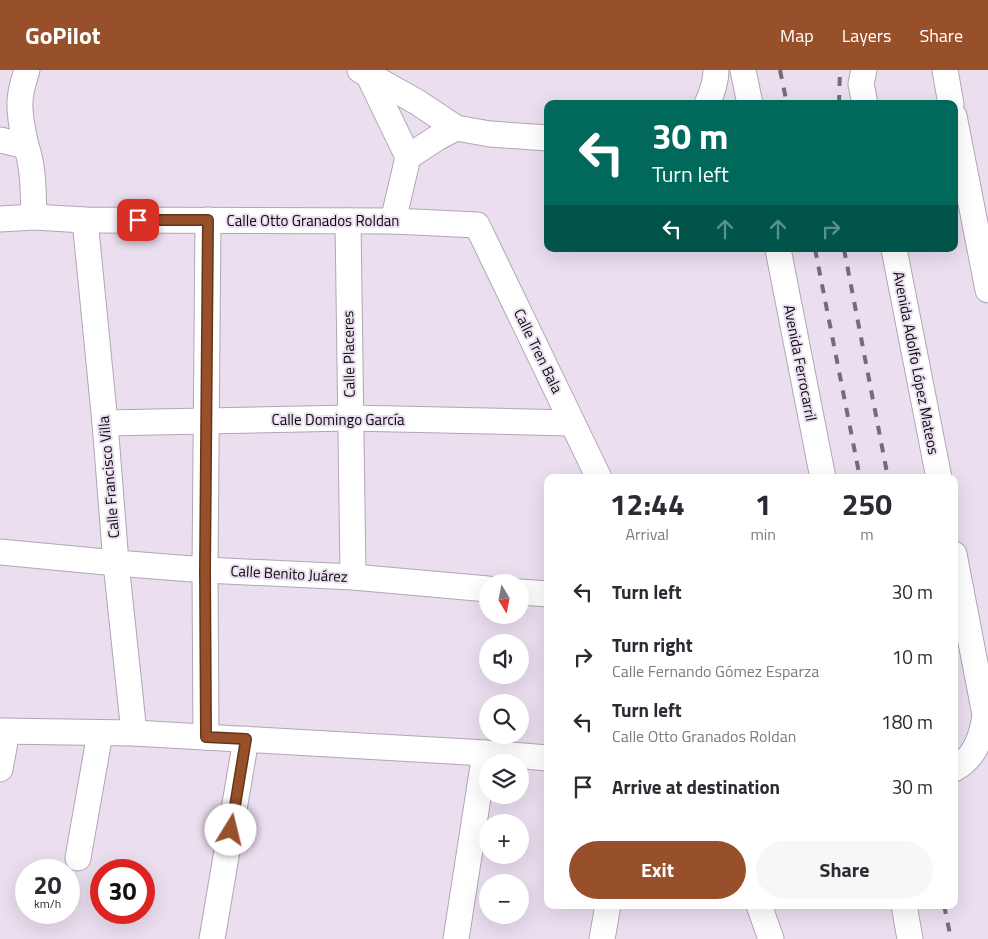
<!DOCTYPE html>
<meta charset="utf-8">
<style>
body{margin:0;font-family:"Titillium Web",sans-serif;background:#f7f7f7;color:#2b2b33;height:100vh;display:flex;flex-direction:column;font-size:19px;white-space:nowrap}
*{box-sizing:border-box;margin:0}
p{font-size:16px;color:#7c7c81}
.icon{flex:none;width:28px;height:28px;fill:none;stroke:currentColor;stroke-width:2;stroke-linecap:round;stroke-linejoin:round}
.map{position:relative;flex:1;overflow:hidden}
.details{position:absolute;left:544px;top:404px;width:414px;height:435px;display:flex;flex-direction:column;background:#fff;border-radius:10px;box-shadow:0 5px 20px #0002}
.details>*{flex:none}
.guide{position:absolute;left:544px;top:30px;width:414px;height:152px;border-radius:10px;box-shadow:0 5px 20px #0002;background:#00695c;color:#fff;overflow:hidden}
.needle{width:32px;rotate:170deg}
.tools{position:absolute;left:479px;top:504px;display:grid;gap:10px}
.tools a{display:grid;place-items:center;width:50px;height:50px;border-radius:50%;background:#fff;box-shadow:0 5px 20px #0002;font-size:25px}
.speed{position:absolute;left:15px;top:789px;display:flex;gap:10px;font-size:25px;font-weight:700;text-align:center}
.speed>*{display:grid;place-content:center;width:65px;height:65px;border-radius:50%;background:#fff;box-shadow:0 5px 20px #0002;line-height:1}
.speed small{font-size:12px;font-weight:400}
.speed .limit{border:8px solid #d22;background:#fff;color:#111}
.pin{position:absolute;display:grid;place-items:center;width:42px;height:42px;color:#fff;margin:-21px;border-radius:10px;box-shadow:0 2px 8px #0006}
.me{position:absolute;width:55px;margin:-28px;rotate:9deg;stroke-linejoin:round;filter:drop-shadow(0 0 4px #0008)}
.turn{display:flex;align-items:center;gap:18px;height:105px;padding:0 25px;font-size:22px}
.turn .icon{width:65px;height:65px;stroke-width:2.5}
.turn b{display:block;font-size:35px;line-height:42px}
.lanes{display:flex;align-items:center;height:48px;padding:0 25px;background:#0003;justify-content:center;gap:25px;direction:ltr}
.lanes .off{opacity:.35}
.eta{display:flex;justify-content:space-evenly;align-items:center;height:85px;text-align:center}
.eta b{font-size:30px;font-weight:700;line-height:35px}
.cta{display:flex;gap:10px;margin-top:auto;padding:10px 25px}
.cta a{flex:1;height:58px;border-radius:30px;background:#98502b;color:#fff;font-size:20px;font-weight:700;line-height:58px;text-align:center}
.cta a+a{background:#f7f7f7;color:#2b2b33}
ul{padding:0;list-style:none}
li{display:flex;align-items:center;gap:15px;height:65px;padding:0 25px}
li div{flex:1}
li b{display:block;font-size:19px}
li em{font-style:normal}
header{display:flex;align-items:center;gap:30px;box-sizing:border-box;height:70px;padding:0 25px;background:#98502b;color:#fff}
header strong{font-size:24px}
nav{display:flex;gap:28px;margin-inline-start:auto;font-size:18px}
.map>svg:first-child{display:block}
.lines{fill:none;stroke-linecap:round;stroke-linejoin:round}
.minor-casing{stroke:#b1a5b6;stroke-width:27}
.minor{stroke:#fff;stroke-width:25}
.rail{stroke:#746c77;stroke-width:4;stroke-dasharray:9 9;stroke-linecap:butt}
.route-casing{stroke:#63341c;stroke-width:12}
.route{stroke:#98502b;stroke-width:9}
.labels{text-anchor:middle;stroke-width:4;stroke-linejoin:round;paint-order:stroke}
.street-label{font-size:15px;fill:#0e0a0f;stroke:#eadeef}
</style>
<header>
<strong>GoPilot</strong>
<nav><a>Map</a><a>Layers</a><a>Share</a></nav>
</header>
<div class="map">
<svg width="988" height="869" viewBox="0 0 988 869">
<rect width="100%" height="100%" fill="#eadeef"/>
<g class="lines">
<!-- minor casing -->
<g class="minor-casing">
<g id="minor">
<path d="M360,0L417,32L456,58L490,64L548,68"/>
<path d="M743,0L750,34"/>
<path d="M864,0L861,14L865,34"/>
<path d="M945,0L951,34"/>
<path d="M368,4L408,87"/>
<path d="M707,34C712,23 716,12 716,0"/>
<path d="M954,46L988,220"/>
<path d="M0,70L26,76C34,98 33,123 34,147"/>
<path d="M26,76C23,61 19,46 20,32C20,21 24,10 27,0"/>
<path d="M0,149L34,147L85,150L393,151L477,155L599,408"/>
<path d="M85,150L105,353L116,493L134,663"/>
<path d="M348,151L353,507"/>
<path d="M393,151L408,87L437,68L456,58"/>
<path d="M778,179L823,408"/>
<path d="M894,179L939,408"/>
<path d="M105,353L350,348L572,353"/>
<path d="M0,482L116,493L205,500L353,507L488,519"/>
<path d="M954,484L985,645C982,667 975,688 954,699"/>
<path d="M520,522L548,524"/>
<path d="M0,661L134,663L485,683L548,688"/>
<path d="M206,667L205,500L208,150"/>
<path d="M0,699L7,661"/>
<path d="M78,788L100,663"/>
<path d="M759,835L771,869"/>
<path d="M904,835L910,869"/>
<path d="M212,869L246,669"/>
<path d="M456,869L485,683"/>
<path d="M602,869L608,835"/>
</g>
</g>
<!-- minor -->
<use href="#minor" class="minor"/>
<!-- rail -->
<g class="rail">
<path d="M780,0L787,34"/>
<path d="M839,34L840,0"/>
<path d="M815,179L860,408"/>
<path d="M844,179L888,408"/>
<path d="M944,835L951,869"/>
</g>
</g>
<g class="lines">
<!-- route casing -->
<g class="route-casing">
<path id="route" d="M138,150H208L205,500L206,667L246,669L231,760"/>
</g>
<!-- route -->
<use href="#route" class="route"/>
</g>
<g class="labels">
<!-- street labels -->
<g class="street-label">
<text x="313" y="156">Calle Otto Granados Roldan</text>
<text transform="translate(538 281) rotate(64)" y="5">Calle Tren Bala</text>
<text transform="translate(349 284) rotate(-91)" y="5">Calle Placeres</text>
<text transform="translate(800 293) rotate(79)" y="5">Avenida Ferrocarril</text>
<text transform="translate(916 293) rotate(79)" y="5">Avenida Adolfo López Mateos</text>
<text x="338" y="355">Calle Domingo García</text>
<text transform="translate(109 407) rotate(-95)" y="5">Calle Francisco Villa</text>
<text transform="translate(289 504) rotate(3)" y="5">Calle Benito Juárez</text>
</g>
</g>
</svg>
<div class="tools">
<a><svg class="needle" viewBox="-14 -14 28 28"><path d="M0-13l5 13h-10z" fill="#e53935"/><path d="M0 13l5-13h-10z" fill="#7c7c81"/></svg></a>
<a><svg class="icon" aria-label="sound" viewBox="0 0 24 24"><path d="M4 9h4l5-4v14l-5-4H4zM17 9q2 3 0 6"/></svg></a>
<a><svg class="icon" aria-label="search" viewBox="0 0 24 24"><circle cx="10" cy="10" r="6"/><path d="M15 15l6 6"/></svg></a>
<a><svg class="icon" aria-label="layers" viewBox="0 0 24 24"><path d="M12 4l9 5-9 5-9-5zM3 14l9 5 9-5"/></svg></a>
<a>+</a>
<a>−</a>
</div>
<div class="speed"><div>20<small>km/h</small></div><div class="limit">30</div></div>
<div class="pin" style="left:138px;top:150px;background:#d93025"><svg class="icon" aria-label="arrive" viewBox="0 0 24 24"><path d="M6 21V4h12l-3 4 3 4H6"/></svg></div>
<svg class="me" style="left:231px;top:760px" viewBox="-20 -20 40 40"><circle r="19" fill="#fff"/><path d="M0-13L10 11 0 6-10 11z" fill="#98502b"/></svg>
<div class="guide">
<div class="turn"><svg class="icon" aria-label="left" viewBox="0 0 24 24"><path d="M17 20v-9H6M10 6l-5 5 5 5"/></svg><div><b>30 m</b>Turn left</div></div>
<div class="lanes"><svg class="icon" aria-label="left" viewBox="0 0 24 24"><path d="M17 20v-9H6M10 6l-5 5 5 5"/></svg><svg class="icon off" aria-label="ahead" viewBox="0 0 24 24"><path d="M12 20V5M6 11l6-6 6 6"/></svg><svg class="icon off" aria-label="ahead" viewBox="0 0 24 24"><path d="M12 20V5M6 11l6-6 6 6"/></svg><svg class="icon off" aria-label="right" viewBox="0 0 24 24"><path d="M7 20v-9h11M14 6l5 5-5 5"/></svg></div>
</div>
<section class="details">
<div class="eta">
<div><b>12:44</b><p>Arrival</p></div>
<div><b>1</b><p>min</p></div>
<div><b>250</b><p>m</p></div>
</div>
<ul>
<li><svg class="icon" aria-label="left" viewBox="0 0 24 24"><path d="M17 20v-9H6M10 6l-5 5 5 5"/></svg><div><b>Turn left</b></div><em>30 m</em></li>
<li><svg class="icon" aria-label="right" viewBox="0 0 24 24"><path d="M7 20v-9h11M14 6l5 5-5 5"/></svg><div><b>Turn right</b><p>Calle Fernando Gómez Esparza</p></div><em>10 m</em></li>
<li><svg class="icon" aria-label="left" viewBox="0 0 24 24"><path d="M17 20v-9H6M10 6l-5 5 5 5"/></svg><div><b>Turn left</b><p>Calle Otto Granados Roldan</p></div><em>180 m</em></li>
<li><svg class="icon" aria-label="arrive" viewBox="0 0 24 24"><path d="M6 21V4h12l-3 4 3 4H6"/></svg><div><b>Arrive at destination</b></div><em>30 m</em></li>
</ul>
<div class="cta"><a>Exit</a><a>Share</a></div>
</section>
</div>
